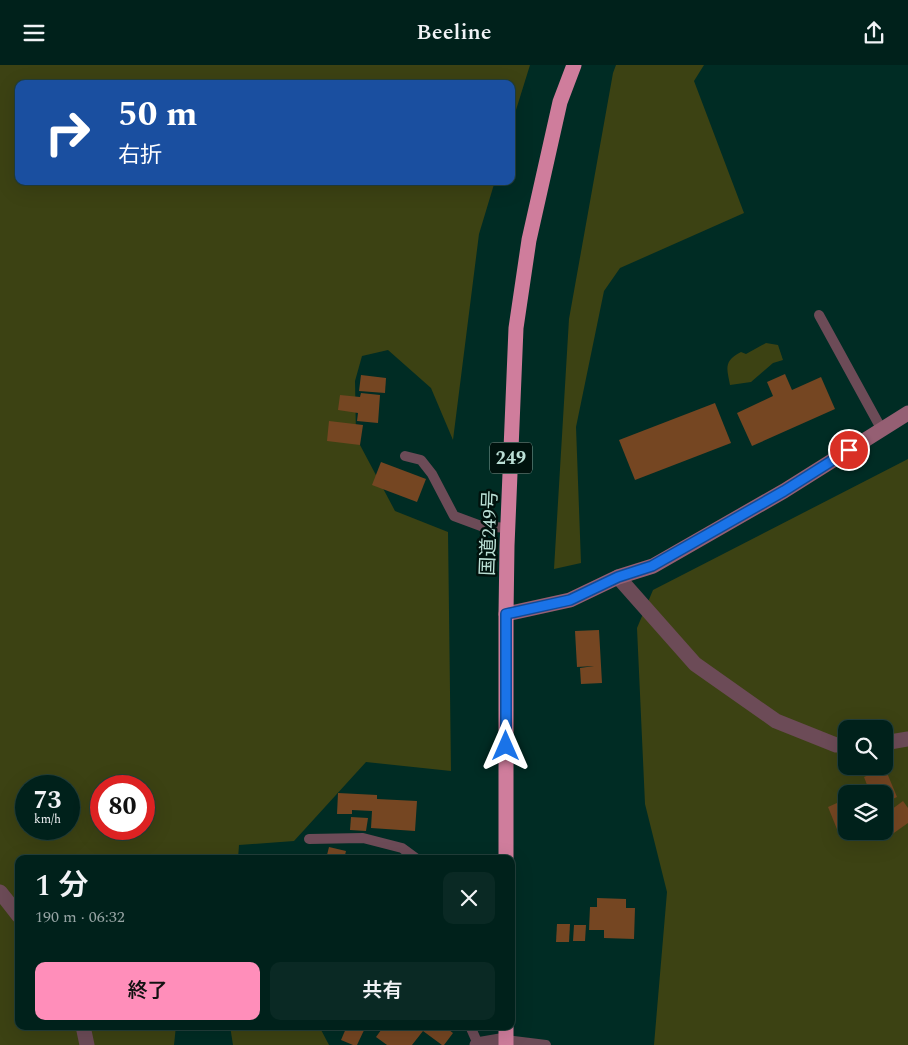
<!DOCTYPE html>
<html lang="ja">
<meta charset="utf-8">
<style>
body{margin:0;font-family:Spectral,"Noto Sans JP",serif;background:#0a2924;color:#f1f3f6;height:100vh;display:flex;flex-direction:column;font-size:19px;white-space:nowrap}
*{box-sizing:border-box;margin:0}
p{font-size:16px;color:#95a3a3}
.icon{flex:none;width:28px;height:28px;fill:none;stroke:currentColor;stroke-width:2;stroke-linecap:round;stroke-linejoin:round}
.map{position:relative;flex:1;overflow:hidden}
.drawer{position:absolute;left:15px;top:790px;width:500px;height:175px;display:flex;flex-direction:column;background:#00211b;border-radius:10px;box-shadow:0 5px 20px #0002,0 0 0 1px #223e3a}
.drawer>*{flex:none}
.hud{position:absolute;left:15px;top:15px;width:500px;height:105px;border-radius:10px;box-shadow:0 5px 20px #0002,0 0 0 1px #223e3a;background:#1a4fa0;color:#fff;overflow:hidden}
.controls{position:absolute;left:838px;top:655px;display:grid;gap:10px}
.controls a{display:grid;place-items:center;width:55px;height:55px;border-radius:10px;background:#00211b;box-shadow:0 5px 20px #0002,0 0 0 1px #223e3a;font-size:25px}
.speed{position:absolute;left:15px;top:710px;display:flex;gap:10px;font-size:25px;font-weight:700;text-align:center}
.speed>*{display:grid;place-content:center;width:65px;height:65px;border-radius:50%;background:#00211b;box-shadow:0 5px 20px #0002,0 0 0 1px #223e3a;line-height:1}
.speed small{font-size:12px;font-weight:400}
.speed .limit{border:8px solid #d22;background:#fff;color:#111}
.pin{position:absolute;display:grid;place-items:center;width:42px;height:42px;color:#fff;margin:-21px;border:2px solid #fff;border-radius:50%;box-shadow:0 1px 5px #0007}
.me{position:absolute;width:55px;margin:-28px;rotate:0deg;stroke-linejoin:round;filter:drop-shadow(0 0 4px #0008)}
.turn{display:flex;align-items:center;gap:18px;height:105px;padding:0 20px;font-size:22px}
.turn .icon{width:65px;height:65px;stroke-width:2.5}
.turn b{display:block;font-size:35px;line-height:42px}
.round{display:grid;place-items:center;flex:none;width:52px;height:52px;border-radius:10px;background:#0a2924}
.head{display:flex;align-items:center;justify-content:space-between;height:85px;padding:0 20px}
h1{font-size:30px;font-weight:600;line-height:38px}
.button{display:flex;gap:10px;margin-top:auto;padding:10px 20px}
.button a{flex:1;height:58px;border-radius:10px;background:#ff8eba;color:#111;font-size:20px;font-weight:600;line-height:58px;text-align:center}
.button a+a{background:#0a2924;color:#f1f3f6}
header{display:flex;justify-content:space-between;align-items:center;height:65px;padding:0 20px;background:#00211b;font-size:22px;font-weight:600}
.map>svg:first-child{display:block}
.green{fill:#3c4213;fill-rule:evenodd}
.building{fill:#754622}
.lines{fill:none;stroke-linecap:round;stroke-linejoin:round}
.lane{stroke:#6c4b57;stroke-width:10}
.street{stroke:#6c4b57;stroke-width:15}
.secondary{stroke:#955f73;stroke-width:15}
.highway{stroke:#cf7d9c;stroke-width:15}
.route-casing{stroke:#114b97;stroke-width:12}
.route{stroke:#1a73e8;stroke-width:9}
.labels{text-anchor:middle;stroke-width:5;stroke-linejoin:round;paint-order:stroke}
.shield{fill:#00120d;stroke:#83a29a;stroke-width:1}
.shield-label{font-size:18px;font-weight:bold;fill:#bbe0d6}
.street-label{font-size:19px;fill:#bbe0d6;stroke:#00120d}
</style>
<header><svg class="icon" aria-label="menu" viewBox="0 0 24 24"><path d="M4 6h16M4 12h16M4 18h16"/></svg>Beeline<svg class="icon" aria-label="share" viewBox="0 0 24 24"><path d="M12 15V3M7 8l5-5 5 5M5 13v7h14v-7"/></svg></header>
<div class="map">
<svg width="908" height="980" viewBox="0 0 908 980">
<rect width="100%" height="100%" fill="#002c24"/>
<!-- green -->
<g class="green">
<path d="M0,0H530L511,61V19H19V116H495L479,169L453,375L431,323L388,285L362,291L355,316L356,372L360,380L395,446L448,467L451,706L366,697L294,776L239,780L238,794H19V961H176L174,980H0ZM26,721H69V764H26ZM101,721H144V764H101Z"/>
<path d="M616,0H704L694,16L744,148L620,203L604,226L576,362L581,498L554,504L569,254L613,8Z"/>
<path d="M766,278L778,280L783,295L773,298L751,317L730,320C727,304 723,296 741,287L746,289Z"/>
<path d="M908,394V980H654L667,827L645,739L637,563L653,525ZM846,664H884V701H846ZM846,729H884V766H846Z"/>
<path d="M230,961H319L329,980H233Z"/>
</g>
<!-- building -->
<g class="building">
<path d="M785,309L792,325L821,312L835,344L752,381L737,348L773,331L767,317Z"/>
<path d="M361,310L386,313L385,328L359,326Z"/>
<path d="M361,328L380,330L378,358L357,356L358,348L338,345L340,330L360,332Z"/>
<path d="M715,338L731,378L635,415L619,375Z"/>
<path d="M329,356L363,360L360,380L327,376Z"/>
<path d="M381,397L426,414L417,437L372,420Z"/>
<path d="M599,565L602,618L581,619L580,603L594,601L577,602L575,566Z"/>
<path d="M885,703L897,732L884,738V729H860L869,725L864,712Z"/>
<path d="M338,728L377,730V734L417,736L415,766L371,763L372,746L352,745V749H337Z"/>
<path d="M846,734V766L839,769L828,742Z"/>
<path d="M903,736L908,743V758L891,770L884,760V750Z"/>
<path d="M351,752L368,753L366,766L350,765Z"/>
<path d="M329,782L346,786L344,794H326Z"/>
<path d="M597,833L626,834V843H635L634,874L604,873V865H589L590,842H597Z"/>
<path d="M557,859H570L569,877H556Z"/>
<path d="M574,860H586L585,876H573Z"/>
<path d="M347,961H366L357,980H353L341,975Z"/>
<path d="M384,961H444L453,968L444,980H442L423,966L412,980H387L376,972Z"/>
</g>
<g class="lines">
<!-- lane -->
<g class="lane">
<path d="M819,250L882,365"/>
<path d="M405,391L421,395L432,409L454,451L481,461L508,463"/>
<path d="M309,774L363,773L402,783L417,794"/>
<path d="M470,961L478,979"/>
<path d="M506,975L546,980"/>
</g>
<!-- street -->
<g class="street">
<path d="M618,512L695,599L776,656L836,680H846"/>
<path d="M884,678L908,674"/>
<path d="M0,827L19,851"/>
<path d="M83,961L87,980"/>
<path d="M477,980L506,975"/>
</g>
<!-- secondary -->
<path class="secondary" d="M506,549L570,535L618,512L653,501L784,426L908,348"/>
<!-- highway -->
<g class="highway">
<path d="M506,794V549L507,481L516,263L529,175L560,37L574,0"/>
<path d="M506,961V980"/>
</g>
</g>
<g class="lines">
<!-- route casing -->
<g class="route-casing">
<path id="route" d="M506,681V549L570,535L618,512L652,501L784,426L849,385"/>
</g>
<!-- route -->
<use href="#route" class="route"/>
</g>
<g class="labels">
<!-- shield labels -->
<rect class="shield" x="490" y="377.5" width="42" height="31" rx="4"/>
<g class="shield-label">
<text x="511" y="399">249</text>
</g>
<!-- street labels -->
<g class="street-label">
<text transform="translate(488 468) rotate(-88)" y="7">国道249号</text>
</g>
</g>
</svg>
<div class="controls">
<a><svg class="icon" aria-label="search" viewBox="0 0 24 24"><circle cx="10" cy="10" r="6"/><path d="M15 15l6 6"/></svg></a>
<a><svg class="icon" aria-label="layers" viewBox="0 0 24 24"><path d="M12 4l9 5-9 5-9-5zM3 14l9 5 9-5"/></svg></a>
</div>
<div class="speed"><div>73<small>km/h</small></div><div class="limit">80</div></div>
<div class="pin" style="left:849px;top:385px;background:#d93025"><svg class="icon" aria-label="arrive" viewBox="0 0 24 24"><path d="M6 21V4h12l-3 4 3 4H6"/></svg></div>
<svg class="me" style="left:506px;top:681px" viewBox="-20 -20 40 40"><path d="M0-17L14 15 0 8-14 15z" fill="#1a73e8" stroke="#fff" stroke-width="4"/></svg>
<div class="hud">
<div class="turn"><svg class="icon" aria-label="right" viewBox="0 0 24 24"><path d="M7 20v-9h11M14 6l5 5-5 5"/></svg><div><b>50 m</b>右折</div></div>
</div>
<section class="drawer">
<div class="head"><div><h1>1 分</h1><p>190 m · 06:32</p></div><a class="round"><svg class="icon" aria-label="close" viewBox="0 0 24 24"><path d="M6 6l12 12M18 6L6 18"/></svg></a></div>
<div class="button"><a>終了</a><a>共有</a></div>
</section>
</div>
